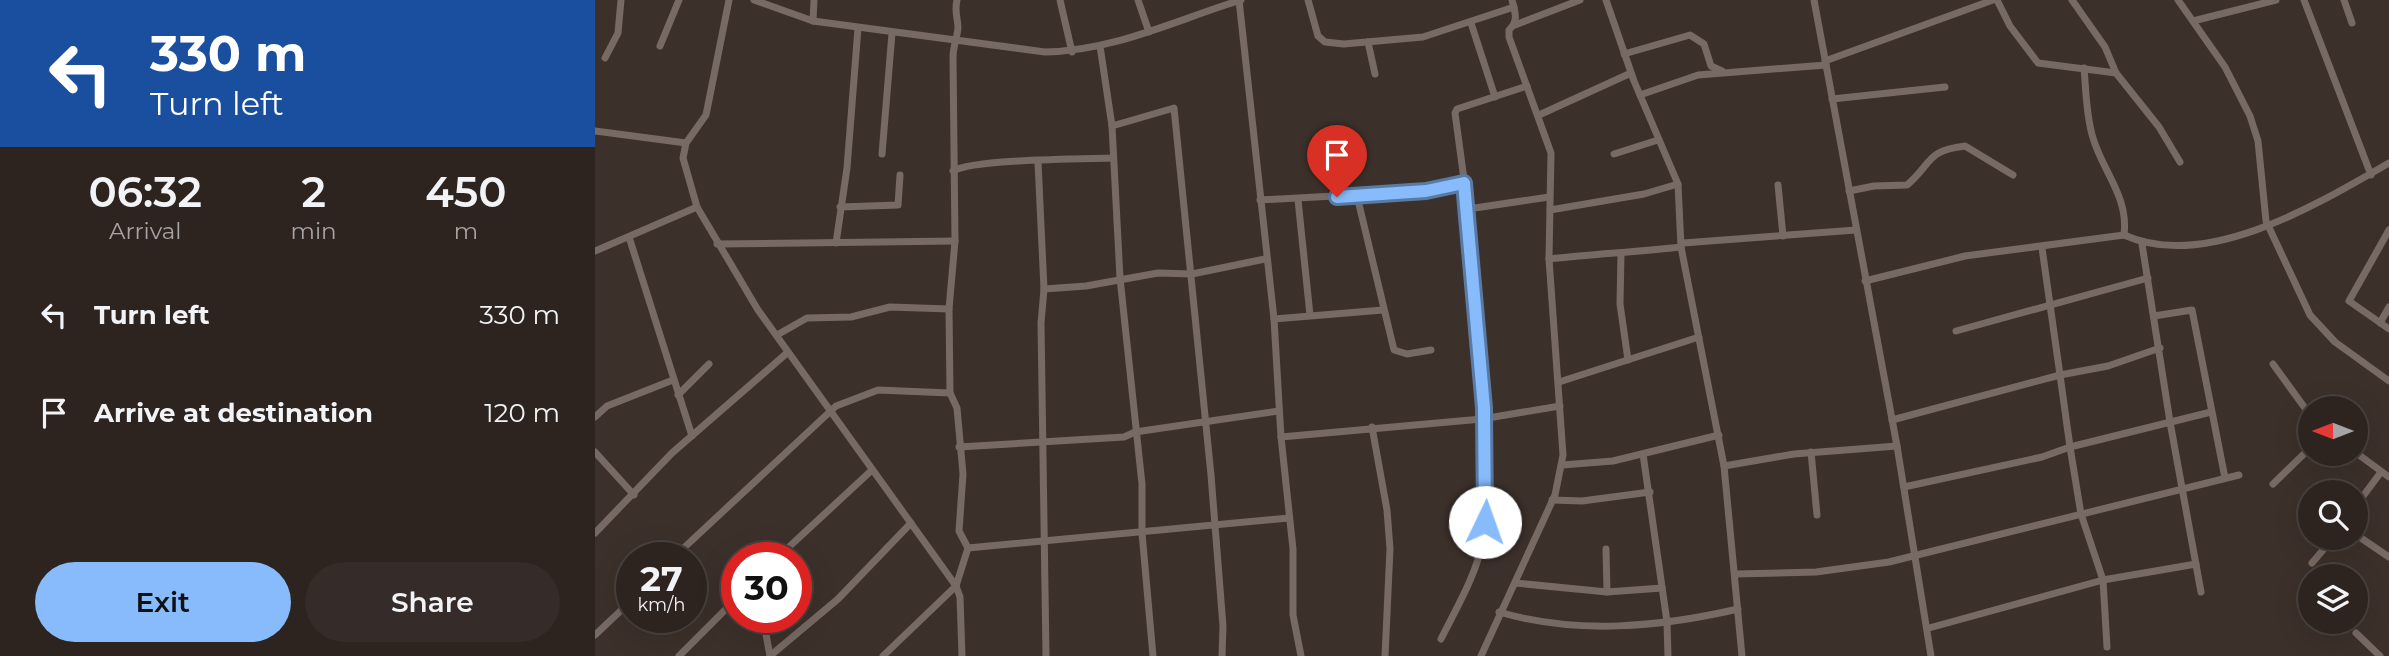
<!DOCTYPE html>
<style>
body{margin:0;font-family:Montserrat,sans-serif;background:#352c29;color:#f1f3f6;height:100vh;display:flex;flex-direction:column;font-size:26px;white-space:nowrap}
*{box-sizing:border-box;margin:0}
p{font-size:23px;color:#a7a4a5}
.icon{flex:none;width:38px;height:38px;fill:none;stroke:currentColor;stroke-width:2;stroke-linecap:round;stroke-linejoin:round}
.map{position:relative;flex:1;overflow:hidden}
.panel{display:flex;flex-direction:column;background:#2d2420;width:595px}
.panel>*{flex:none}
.top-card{background:#1a4fa0;color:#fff;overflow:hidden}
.needle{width:46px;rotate:270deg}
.buttons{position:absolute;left:1703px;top:396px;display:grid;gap:14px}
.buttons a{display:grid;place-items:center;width:70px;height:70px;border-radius:50%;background:#2d2420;box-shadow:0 7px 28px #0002,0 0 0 2px #48413e;font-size:35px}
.speed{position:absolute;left:21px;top:542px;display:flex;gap:14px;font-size:35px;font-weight:700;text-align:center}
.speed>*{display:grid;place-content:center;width:91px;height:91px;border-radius:50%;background:#2d2420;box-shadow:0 7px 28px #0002,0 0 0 2px #48413e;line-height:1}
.speed small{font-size:18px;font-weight:400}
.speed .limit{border:10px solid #d22;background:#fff;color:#111}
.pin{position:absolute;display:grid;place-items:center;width:60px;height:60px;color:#fff;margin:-72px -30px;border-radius:50% 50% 50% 0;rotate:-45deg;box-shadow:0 0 7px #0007}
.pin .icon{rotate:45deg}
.me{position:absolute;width:77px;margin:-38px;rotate:3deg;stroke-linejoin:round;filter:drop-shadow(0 0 5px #0008)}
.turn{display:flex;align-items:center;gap:24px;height:147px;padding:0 35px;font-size:32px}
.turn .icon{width:91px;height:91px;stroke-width:2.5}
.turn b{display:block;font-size:49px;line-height:60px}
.eta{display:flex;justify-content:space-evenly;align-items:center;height:119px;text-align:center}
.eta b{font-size:42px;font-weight:600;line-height:49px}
.action{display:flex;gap:14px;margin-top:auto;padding:14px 35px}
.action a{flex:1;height:80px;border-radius:42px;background:#87bbfb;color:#111;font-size:28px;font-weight:600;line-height:80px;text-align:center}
.action a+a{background:#352c29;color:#f1f3f6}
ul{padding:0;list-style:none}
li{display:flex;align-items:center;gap:21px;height:98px;padding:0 35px}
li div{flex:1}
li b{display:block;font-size:26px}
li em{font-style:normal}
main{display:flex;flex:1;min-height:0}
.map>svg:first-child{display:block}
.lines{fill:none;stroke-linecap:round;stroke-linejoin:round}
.minor{stroke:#776963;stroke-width:7}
.route-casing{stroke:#587aa3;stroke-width:18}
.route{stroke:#87bbfb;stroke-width:12}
</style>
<main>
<section class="panel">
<div class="top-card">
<div class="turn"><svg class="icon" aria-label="left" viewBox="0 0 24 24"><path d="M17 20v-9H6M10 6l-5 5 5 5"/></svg><div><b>330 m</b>Turn left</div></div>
</div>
<div class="eta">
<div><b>06:32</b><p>Arrival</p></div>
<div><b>2</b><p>min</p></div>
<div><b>450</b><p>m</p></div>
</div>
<ul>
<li><svg class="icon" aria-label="left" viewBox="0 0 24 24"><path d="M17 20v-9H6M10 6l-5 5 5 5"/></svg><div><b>Turn left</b></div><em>330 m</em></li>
<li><svg class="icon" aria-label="arrive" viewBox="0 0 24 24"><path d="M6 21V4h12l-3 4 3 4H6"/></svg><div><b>Arrive at destination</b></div><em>120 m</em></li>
</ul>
<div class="action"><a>Exit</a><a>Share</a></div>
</section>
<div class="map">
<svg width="1794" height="656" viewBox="0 0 1794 656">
<rect width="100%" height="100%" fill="#3c302a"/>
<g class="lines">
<!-- minor -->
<g class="minor">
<path d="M134,0L111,115L91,143L88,158L102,207L163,310L361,586L288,656"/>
<path d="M159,0L218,21L450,52C519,51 581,20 646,0"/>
<path d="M362,0C359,12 363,18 363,28C362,38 358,47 358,57L360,241L354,309L355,393L362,408L368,474L364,531L373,548"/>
<path d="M465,0L477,52"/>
<path d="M543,0L554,32"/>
<path d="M644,0L679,319L686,437L698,549V615L706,656"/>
<path d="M713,0L723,36L730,42L749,44L828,37L919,7"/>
<path d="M1011,0L1039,81L1083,184L1086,247L1129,466L1147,656"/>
<path d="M1219,0L1302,446L1336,656"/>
<path d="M1402,0L1415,26L1443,63L1521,73"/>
<path d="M1477,0L1510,47L1521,73L1564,127L1585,162"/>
<path d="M1583,0L1630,67L1655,116L1663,141L1671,221L1715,315L1740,342L1794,381"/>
<path d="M1709,0L1776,175"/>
<path d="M1749,0L1757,23"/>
<path d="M218,21L219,0"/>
<path d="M1598,21L1681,0"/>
<path d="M876,23L900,97"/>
<path d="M920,25L985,0"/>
<path d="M773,42L780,74"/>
<path d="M65,46L84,0"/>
<path d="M505,46L517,126L525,278L547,484V533L558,656"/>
<path d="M1029,54L1095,35L1109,44L1116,66L1127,71"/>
<path d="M10,58L23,33L26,0"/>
<path d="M1230,61L1398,0"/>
<path d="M1489,68C1491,90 1491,116 1498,138C1508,172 1534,197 1529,235"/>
<path d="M1045,95L1103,75L1231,65"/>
<path d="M1237,99L1350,87"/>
<path d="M944,115L1036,73"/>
<path d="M517,126L579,108L616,475L628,626L627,656"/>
<path d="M0,131L91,143"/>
<path d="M287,154L297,33"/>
<path d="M1019,154L1063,140"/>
<path d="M443,162L449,289L446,323L451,656"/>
<path d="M358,171C378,159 488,159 518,158"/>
<path d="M1183,185L1188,236"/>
<path d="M1254,191L1279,186L1312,185C1338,163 1330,151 1370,146L1418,175"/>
<path d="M762,196L799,350L812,354L836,350"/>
<path d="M665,200L831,191L869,183"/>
<path d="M703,200L715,315"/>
<path d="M245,207L303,205L305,175"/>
<path d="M873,209L954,197"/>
<path d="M955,210L1049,194L1083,184"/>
<path d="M1794,230L1754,301L1794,329"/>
<path d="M34,237L97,436"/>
<path d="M241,243L252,168L263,28"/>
<path d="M1088,243L1261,230"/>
<path d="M122,244L360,241"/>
<path d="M1547,244L1575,422L1606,592"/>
<path d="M0,251L102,207"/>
<path d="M1026,254L1025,304L1033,360"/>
<path d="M954,259C998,254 1042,252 1086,247"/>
<path d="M1270,281L1370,256L1529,235C1611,272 1723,204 1794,163"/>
<path d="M449,289L491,286L563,273L597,274L670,259"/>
<path d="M1559,316L1597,310L1630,478"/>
<path d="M679,319L788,310"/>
<path d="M1785,323L1794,307"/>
<path d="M1361,331L1553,278"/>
<path d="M182,335L212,318L256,317L295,307L354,309"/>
<path d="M1678,364L1715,415"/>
<path d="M964,382L1104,337"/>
<path d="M83,395L114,364"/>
<path d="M0,417L12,406L78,380"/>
<path d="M887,419L886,372L873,251V209L860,113L862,109L932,86"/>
<path d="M1297,420L1465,375L1447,248"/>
<path d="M777,427L792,510L795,549L790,656"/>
<path d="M686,437L887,419L965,406"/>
<path d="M364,447L529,437L540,432L684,411"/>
<path d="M0,452L39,495"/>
<path d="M1216,452L1222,515"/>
<path d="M1760,452L1794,477"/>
<path d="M1048,454L1072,622L1073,656"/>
<path d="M967,465L1018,461L1124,435"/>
<path d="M1129,466L1199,454L1302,446"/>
<path d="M1678,484L1715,448"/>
<path d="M1309,487L1447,457L1475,447L1465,375L1513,366L1565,348"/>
<path d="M957,500L987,501L1055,492"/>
<path d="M1760,507L1786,472"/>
<path d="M0,533L77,453L192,353"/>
<path d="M1760,534L1794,557"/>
<path d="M373,548L694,518"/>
<path d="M1011,549L1012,592"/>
<path d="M78,558L241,406L283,390L355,393"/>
<path d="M182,558L277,470"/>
<path d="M1717,563L1739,537"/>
<path d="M1601,564L1508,580L1486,514L1475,447L1616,412"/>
<path d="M1140,574L1221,572L1294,562L1644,475"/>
<path d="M920,583L1012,592L1067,588"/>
<path d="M904,612C982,635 1065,627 1143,609"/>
<path d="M168,618L175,656"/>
<path d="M1334,628L1508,580L1512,647"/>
<path d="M1761,633L1785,656"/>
<path d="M0,635L37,600"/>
<path d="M846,639C862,607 882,574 888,539C895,499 890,459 887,419"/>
<path d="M84,656L142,598"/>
<path d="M175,656L243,599L316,523"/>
<path d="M367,656L365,597L361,586L373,548"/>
<path d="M886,656L960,495L968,455L954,259L956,153L914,37V30C924,21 920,12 917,0"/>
</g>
</g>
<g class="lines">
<!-- route casing -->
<g class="route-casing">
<path id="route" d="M742,197L831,191L869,183L889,408L890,522"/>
</g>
<!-- route -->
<use href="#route" class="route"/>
</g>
</svg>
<div class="buttons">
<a><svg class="needle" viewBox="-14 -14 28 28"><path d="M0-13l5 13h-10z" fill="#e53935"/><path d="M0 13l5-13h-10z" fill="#a7a4a5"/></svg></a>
<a><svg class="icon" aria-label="search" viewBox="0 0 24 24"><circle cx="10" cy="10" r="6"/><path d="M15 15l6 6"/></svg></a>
<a><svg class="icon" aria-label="layers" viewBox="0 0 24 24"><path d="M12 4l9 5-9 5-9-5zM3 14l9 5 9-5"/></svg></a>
</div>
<div class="speed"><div>27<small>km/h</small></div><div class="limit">30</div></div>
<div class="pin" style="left:742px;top:197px;background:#d93025"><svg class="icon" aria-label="arrive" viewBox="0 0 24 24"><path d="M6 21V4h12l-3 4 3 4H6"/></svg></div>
<svg class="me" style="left:890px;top:522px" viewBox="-20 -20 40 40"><circle r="19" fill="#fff"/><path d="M0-13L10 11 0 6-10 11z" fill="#87bbfb"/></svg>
</div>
</main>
